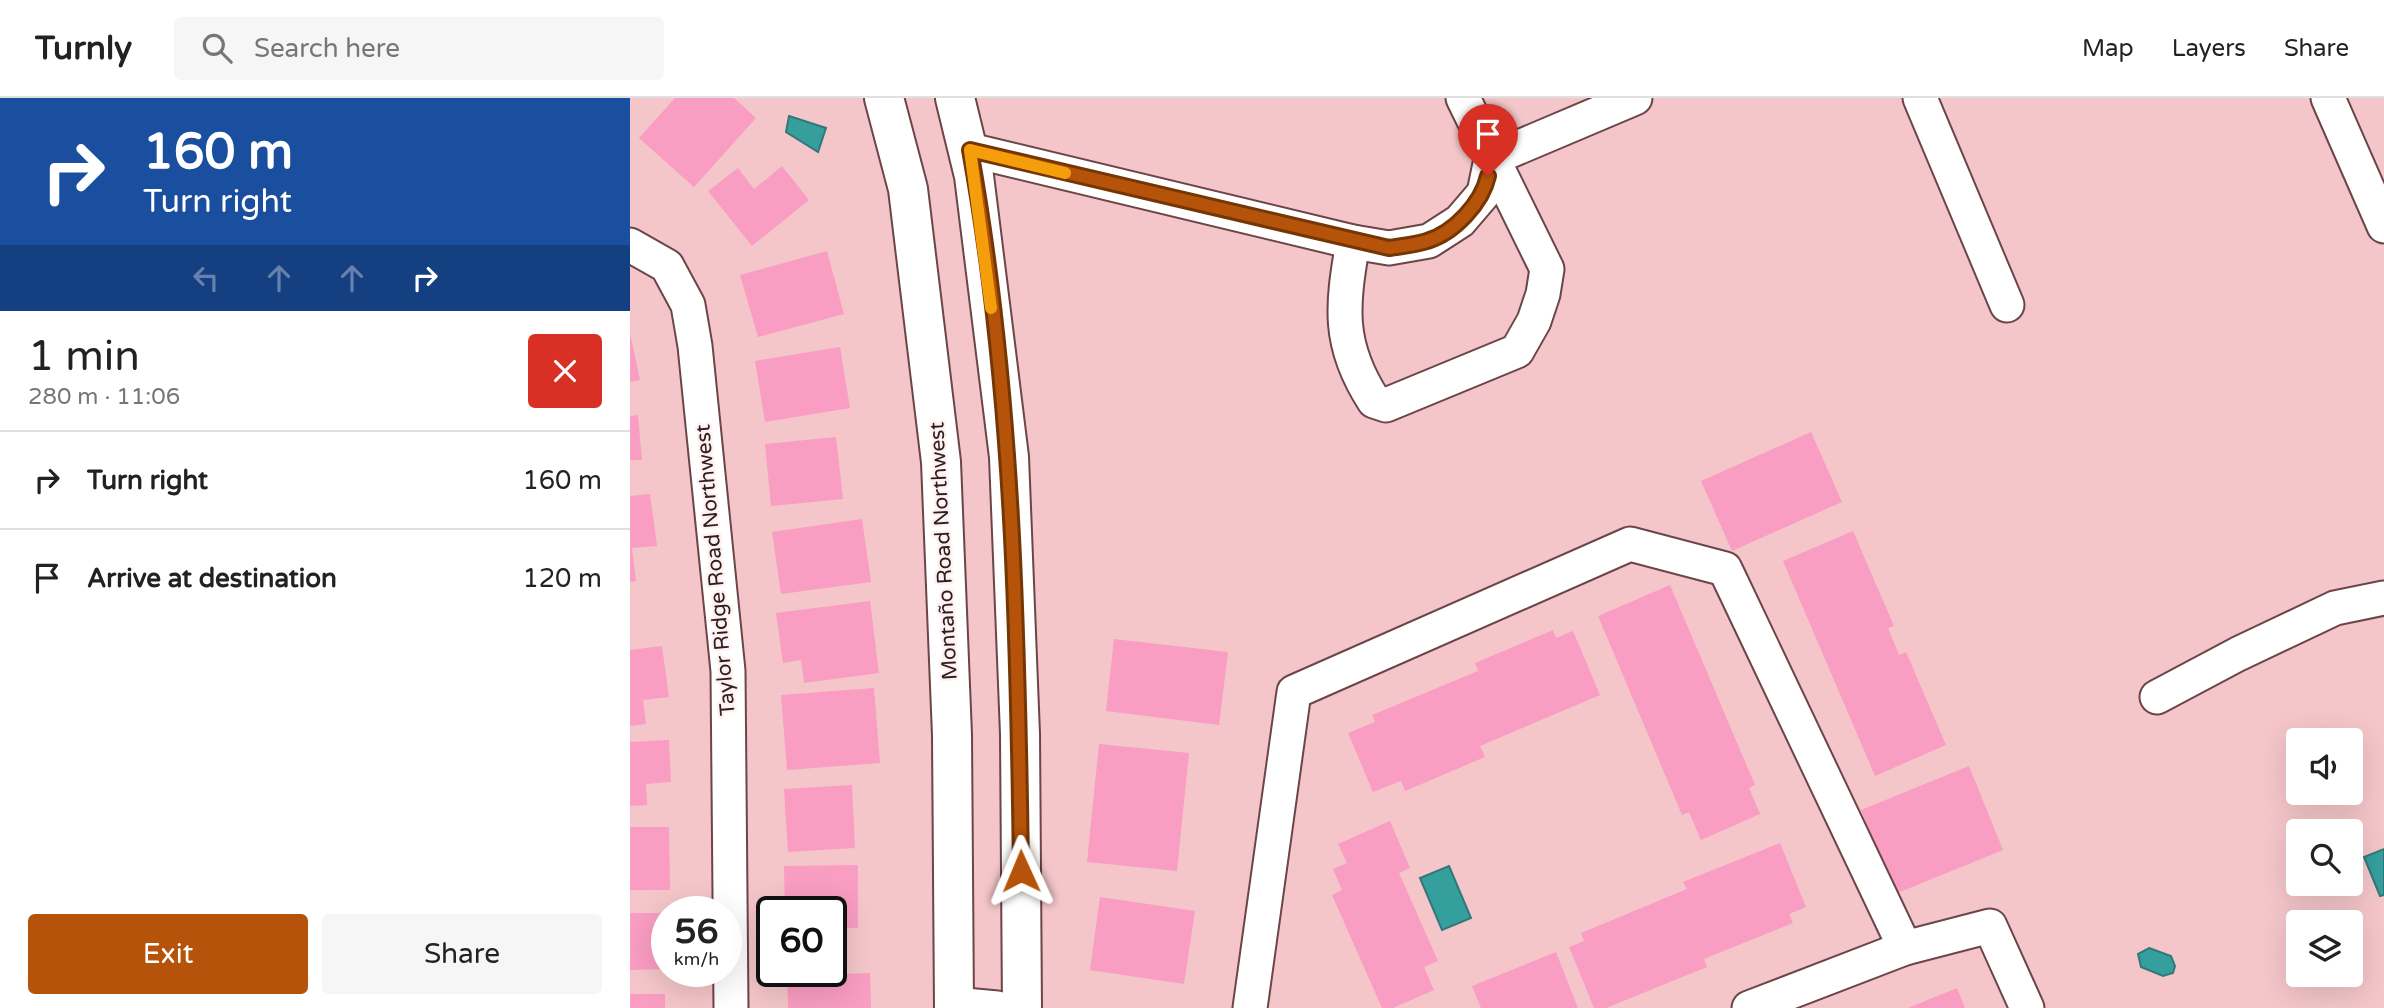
<!DOCTYPE html>
<meta charset="utf-8">
<style>
body{margin:0;font-family:"Varela Round",sans-serif;background:#f6f6f6;color:#222;height:100vh;display:flex;flex-direction:column;font-size:26px;white-space:nowrap}
*{box-sizing:border-box;margin:0}
p{font-size:23px;color:#767676}
.icon{flex:none;width:38px;height:38px;fill:none;stroke:currentColor;stroke-width:2;stroke-linecap:round;stroke-linejoin:round}
.map{position:relative;flex:1;overflow:hidden}
.sheet{display:flex;flex-direction:column;background:#fff;width:630px}
.sheet>*{flex:none}
.banner{background:#1a4fa0;color:#fff;overflow:hidden}
.tools{position:absolute;left:1656px;top:630px;display:grid;gap:14px}
.tools a{display:grid;place-items:center;width:77px;height:77px;border-radius:7px;background:#fff;box-shadow:0 7px 28px #0002;font-size:35px}
.speed{position:absolute;left:21px;top:798px;display:flex;gap:14px;font-size:35px;font-weight:700;text-align:center}
.speed>*{display:grid;place-content:center;width:91px;height:91px;border-radius:50%;background:#fff;box-shadow:0 7px 28px #0002;line-height:1}
.speed small{font-size:18px;font-weight:400}
.speed .limit{border:4px solid #111;border-radius:10px;background:#fff;color:#111}
.pin{position:absolute;display:grid;place-items:center;width:60px;height:60px;color:#fff;margin:-72px -30px;border-radius:50% 50% 50% 0;rotate:-45deg;box-shadow:0 0 7px #0007}
.pin .icon{rotate:45deg}
.me{position:absolute;width:77px;margin:-38px;rotate:359deg;stroke-linejoin:round;filter:drop-shadow(0 0 5px #0008)}
.turn{display:flex;align-items:center;gap:24px;height:147px;padding:0 28px;font-size:32px}
.turn .icon{width:91px;height:91px;stroke-width:2.5}
.turn b{display:block;font-size:49px;line-height:60px}
.lanes{display:flex;align-items:center;height:66px;padding:0 28px;background:#0003;justify-content:center;gap:35px;direction:ltr}
.lanes .off{opacity:.35}
.round{display:grid;place-items:center;flex:none;width:74px;height:74px;border-radius:7px;background:#f6f6f6}
.overview{display:flex;align-items:center;justify-content:space-between;height:119px;padding:0 28px}
h1{font-size:42px;font-weight:600;line-height:52px}
.cta{display:flex;gap:14px;margin-top:auto;padding:14px 28px}
.cta a{flex:1;height:80px;border-radius:7px;background:#b45309;color:#fff;font-size:28px;font-weight:600;line-height:80px;text-align:center}
.cta a+a{background:#f6f6f6;color:#222}
ul{padding:0;list-style:none}
li{display:flex;align-items:center;gap:21px;height:98px;padding:0 28px;border-top:2px solid #e0e0e0}
li div{flex:1}
li b{display:block;font-size:26px}
li em{font-style:normal}
header{display:flex;align-items:center;gap:42px;box-sizing:border-box;height:98px;padding:0 35px;background:#fff;border-bottom:2px solid #e0e0e0}
header strong{font-size:33px}
nav{display:flex;gap:38px;margin-inline-start:auto;font-size:24px}
.search{width:490px;height:63px;background:#f6f6f6;display:flex;align-items:center;gap:18px;box-sizing:border-box;padding:0 24px;border-radius:7px;color:#767676;font-size:26px}
main{display:flex;flex:1;min-height:0}
.map>svg:first-child{display:block}
.water{fill:#359f9e;stroke:#337878;stroke-width:2}
.building{fill:#f99dc2}
.lines{fill:none;stroke-linecap:round;stroke-linejoin:round}
.minor-casing{stroke:#6b4548;stroke-width:37}
.major-casing{stroke:#6b4548;stroke-width:42}
.minor{stroke:#fff;stroke-width:33}
.major{stroke:#fff;stroke-width:38}
.route-casing{stroke:#753606;stroke-width:18}
.route{stroke:#b45309;stroke-width:12}
.slow{stroke:#f59e0b;stroke-width:12}
.labels{text-anchor:middle;stroke-width:5;stroke-linejoin:round;paint-order:stroke}
.street-label{font-size:21px;fill:#2e1e1f;stroke:#fff0f1}
</style>
<header>
<strong>Turnly</strong>
<div class="search"><svg class="icon" aria-label="search" viewBox="0 0 24 24"><circle cx="10" cy="10" r="6"/><path d="M15 15l6 6"/></svg>Search here</div>
<nav><a>Map</a><a>Layers</a><a>Share</a></nav>
</header>
<main>
<section class="sheet">
<div class="banner">
<div class="turn"><svg class="icon" aria-label="right" viewBox="0 0 24 24"><path d="M7 20v-9h11M14 6l5 5-5 5"/></svg><div><b>160 m</b>Turn right</div></div>
<div class="lanes"><svg class="icon off" aria-label="left" viewBox="0 0 24 24"><path d="M17 20v-9H6M10 6l-5 5 5 5"/></svg><svg class="icon off" aria-label="ahead" viewBox="0 0 24 24"><path d="M12 20V5M6 11l6-6 6 6"/></svg><svg class="icon off" aria-label="ahead" viewBox="0 0 24 24"><path d="M12 20V5M6 11l6-6 6 6"/></svg><svg class="icon" aria-label="right" viewBox="0 0 24 24"><path d="M7 20v-9h11M14 6l5 5-5 5"/></svg></div>
</div>
<div class="overview"><div><h1>1 min</h1><p>280 m · 11:06</p></div><a class="round" style="background:#d93025;color:#fff"><svg class="icon" aria-label="close" viewBox="0 0 24 24"><path d="M6 6l12 12M18 6L6 18"/></svg></a></div>
<ul>
<li><svg class="icon" aria-label="right" viewBox="0 0 24 24"><path d="M7 20v-9h11M14 6l5 5-5 5"/></svg><div><b>Turn right</b></div><em>160 m</em></li>
<li><svg class="icon" aria-label="arrive" viewBox="0 0 24 24"><path d="M6 21V4h12l-3 4 3 4H6"/></svg><div><b>Arrive at destination</b></div><em>120 m</em></li>
</ul>
<div class="cta"><a>Exit</a><a>Share</a></div>
</section>
<div class="map">
<svg width="1754" height="910" viewBox="0 0 1754 910">
<rect width="100%" height="100%" fill="#f4c6c9"/>
<!-- water -->
<g class="water">
<path d="M159,18L196,30L188,54L156,34Z"/>
<path d="M1754,751V797L1750,798L1734,759Z"/>
<path d="M819,768L841,820L812,832L790,780Z"/>
<path d="M1519,850L1541,858L1545,868L1543,875L1533,878L1511,869L1508,856Z"/>
</g>
<!-- building -->
<g class="building">
<path d="M45,0H104L126,20L64,89L9,40Z"/>
<path d="M152,68L179,102L122,148L78,93L108,70L124,91Z"/>
<path d="M197,153L214,216L128,239L110,177Z"/>
<path d="M0,235L10,282L0,284Z"/>
<path d="M210,249L220,310L135,324L125,263Z"/>
<path d="M8,317L12,362H0V318Z"/>
<path d="M1181,334L1212,404L1102,453L1071,383Z"/>
<path d="M206,339L213,401L141,408L135,346Z"/>
<path d="M20,396L27,448L2,450L6,483L0,484V398Z"/>
<path d="M232,421L241,484L151,496L142,434Z"/>
<path d="M1223,433L1264,528L1258,530L1269,557L1276,554L1316,647L1245,678L1153,463Z"/>
<path d="M1040,487L1125,687L1119,690L1130,716L1071,742L1059,714L1052,717L968,518Z"/>
<path d="M240,503L249,575L174,585L171,562L153,565L146,515Z"/>
<path d="M923,532L926,540L943,533L970,597L850,648L855,659L775,693L771,683L743,694L718,635L745,624L742,617L848,573L845,565Z"/>
<path d="M484,541L598,554L589,627L476,613Z"/>
<path d="M32,548L39,599L13,602L16,626L0,628V552Z"/>
<path d="M244,590L250,665L157,672L151,597Z"/>
<path d="M39,642L41,684L16,686L17,707L0,708V644Z"/>
<path d="M469,646L559,655L547,773L457,764Z"/>
<path d="M1339,668L1373,752L1265,796L1231,712Z"/>
<path d="M222,687L225,750L158,754L154,691Z"/>
<path d="M760,723L780,770L769,775L808,863L794,869L804,892L763,910H752L702,797L712,792L703,771L717,765L708,746Z"/>
<path d="M0,729H39L40,792H0Z"/>
<path d="M1150,745L1176,809L1159,816L1163,825L1074,861L1077,869L976,910H964L939,849L954,843L951,835L1057,791L1053,784Z"/>
<path d="M228,767V830H201V814H155L154,768Z"/>
<path d="M470,799L565,813L554,886L460,872Z"/>
<path d="M0,815H35L37,871L0,872Z"/>
<path d="M926,854L948,910H851L842,888Z"/>
<path d="M212,856V876L240,875L241,910H158L157,873H201V857Z"/>
<path d="M1327,890L1335,910H1278Z"/>
<rect x="0" y="896" width="35" height="14"/>
</g>
<g class="lines">
<!-- minor casing -->
<g class="minor-casing">
<g id="minor">
<path d="M1290,0L1377,207"/>
<path d="M1698,0L1754,128"/>
<path d="M340,52L723,144L759,150L799,143L830,123L854,95L861,61L1005,0"/>
<path d="M723,144C712,208 707,246 744,303L756,307L887,253L904,223L913,196L917,171L833,0"/>
<path d="M0,147L37,168L58,207L65,248L98,573L101,910"/>
<path d="M1527,599L1608,556L1705,510L1754,500"/>
<path d="M324,906L367,910"/>
<path d="M620,910L664,594L1000,446L1095,471L1275,850"/>
<path d="M1119,910L1275,850L1360,828L1397,910"/>
</g>
</g>
<!-- major casing -->
<g class="major-casing">
<g id="major">
<path d="M254,0L278,91L311,364L322,637L324,910"/>
<path d="M325,0L344,78L379,359L390,636L392,910"/>
</g>
</g>
<!-- minor -->
<use href="#minor" class="minor"/>
<!-- major -->
<use href="#major" class="major"/>
</g>
<g class="lines">
<!-- route casing -->
<g class="route-casing">
<path id="route" d="M391,773C388,532 383,290 340,52L759,150C771,148 785,147 797,143C824,135 852,105 858,78"/>
</g>
<!-- route -->
<use href="#route" class="route"/>
<!-- slow -->
<path class="slow" d="M361,210L340,52L435,75"/>
</g>
<g class="labels">
<!-- street labels -->
<g class="street-label">
<text transform="translate(313 453) rotate(-93)" y="7">Montaño Road Northwest</text>
<text transform="translate(85 472) rotate(-95)" y="7">Taylor Ridge Road Northwest</text>
</g>
</g>
</svg>
<div class="tools">
<a><svg class="icon" aria-label="sound" viewBox="0 0 24 24"><path d="M4 9h4l5-4v14l-5-4H4zM17 9q2 3 0 6"/></svg></a>
<a><svg class="icon" aria-label="search" viewBox="0 0 24 24"><circle cx="10" cy="10" r="6"/><path d="M15 15l6 6"/></svg></a>
<a><svg class="icon" aria-label="layers" viewBox="0 0 24 24"><path d="M12 4l9 5-9 5-9-5zM3 14l9 5 9-5"/></svg></a>
</div>
<div class="speed"><div>56<small>km/h</small></div><div class="limit">60</div></div>
<div class="pin" style="left:858px;top:78px;background:#d93025"><svg class="icon" aria-label="arrive" viewBox="0 0 24 24"><path d="M6 21V4h12l-3 4 3 4H6"/></svg></div>
<svg class="me" style="left:391px;top:773px" viewBox="-20 -20 40 40"><path d="M0-17L14 15 0 8-14 15z" fill="#b45309" stroke="#fff" stroke-width="4"/></svg>
</div>
</main>
